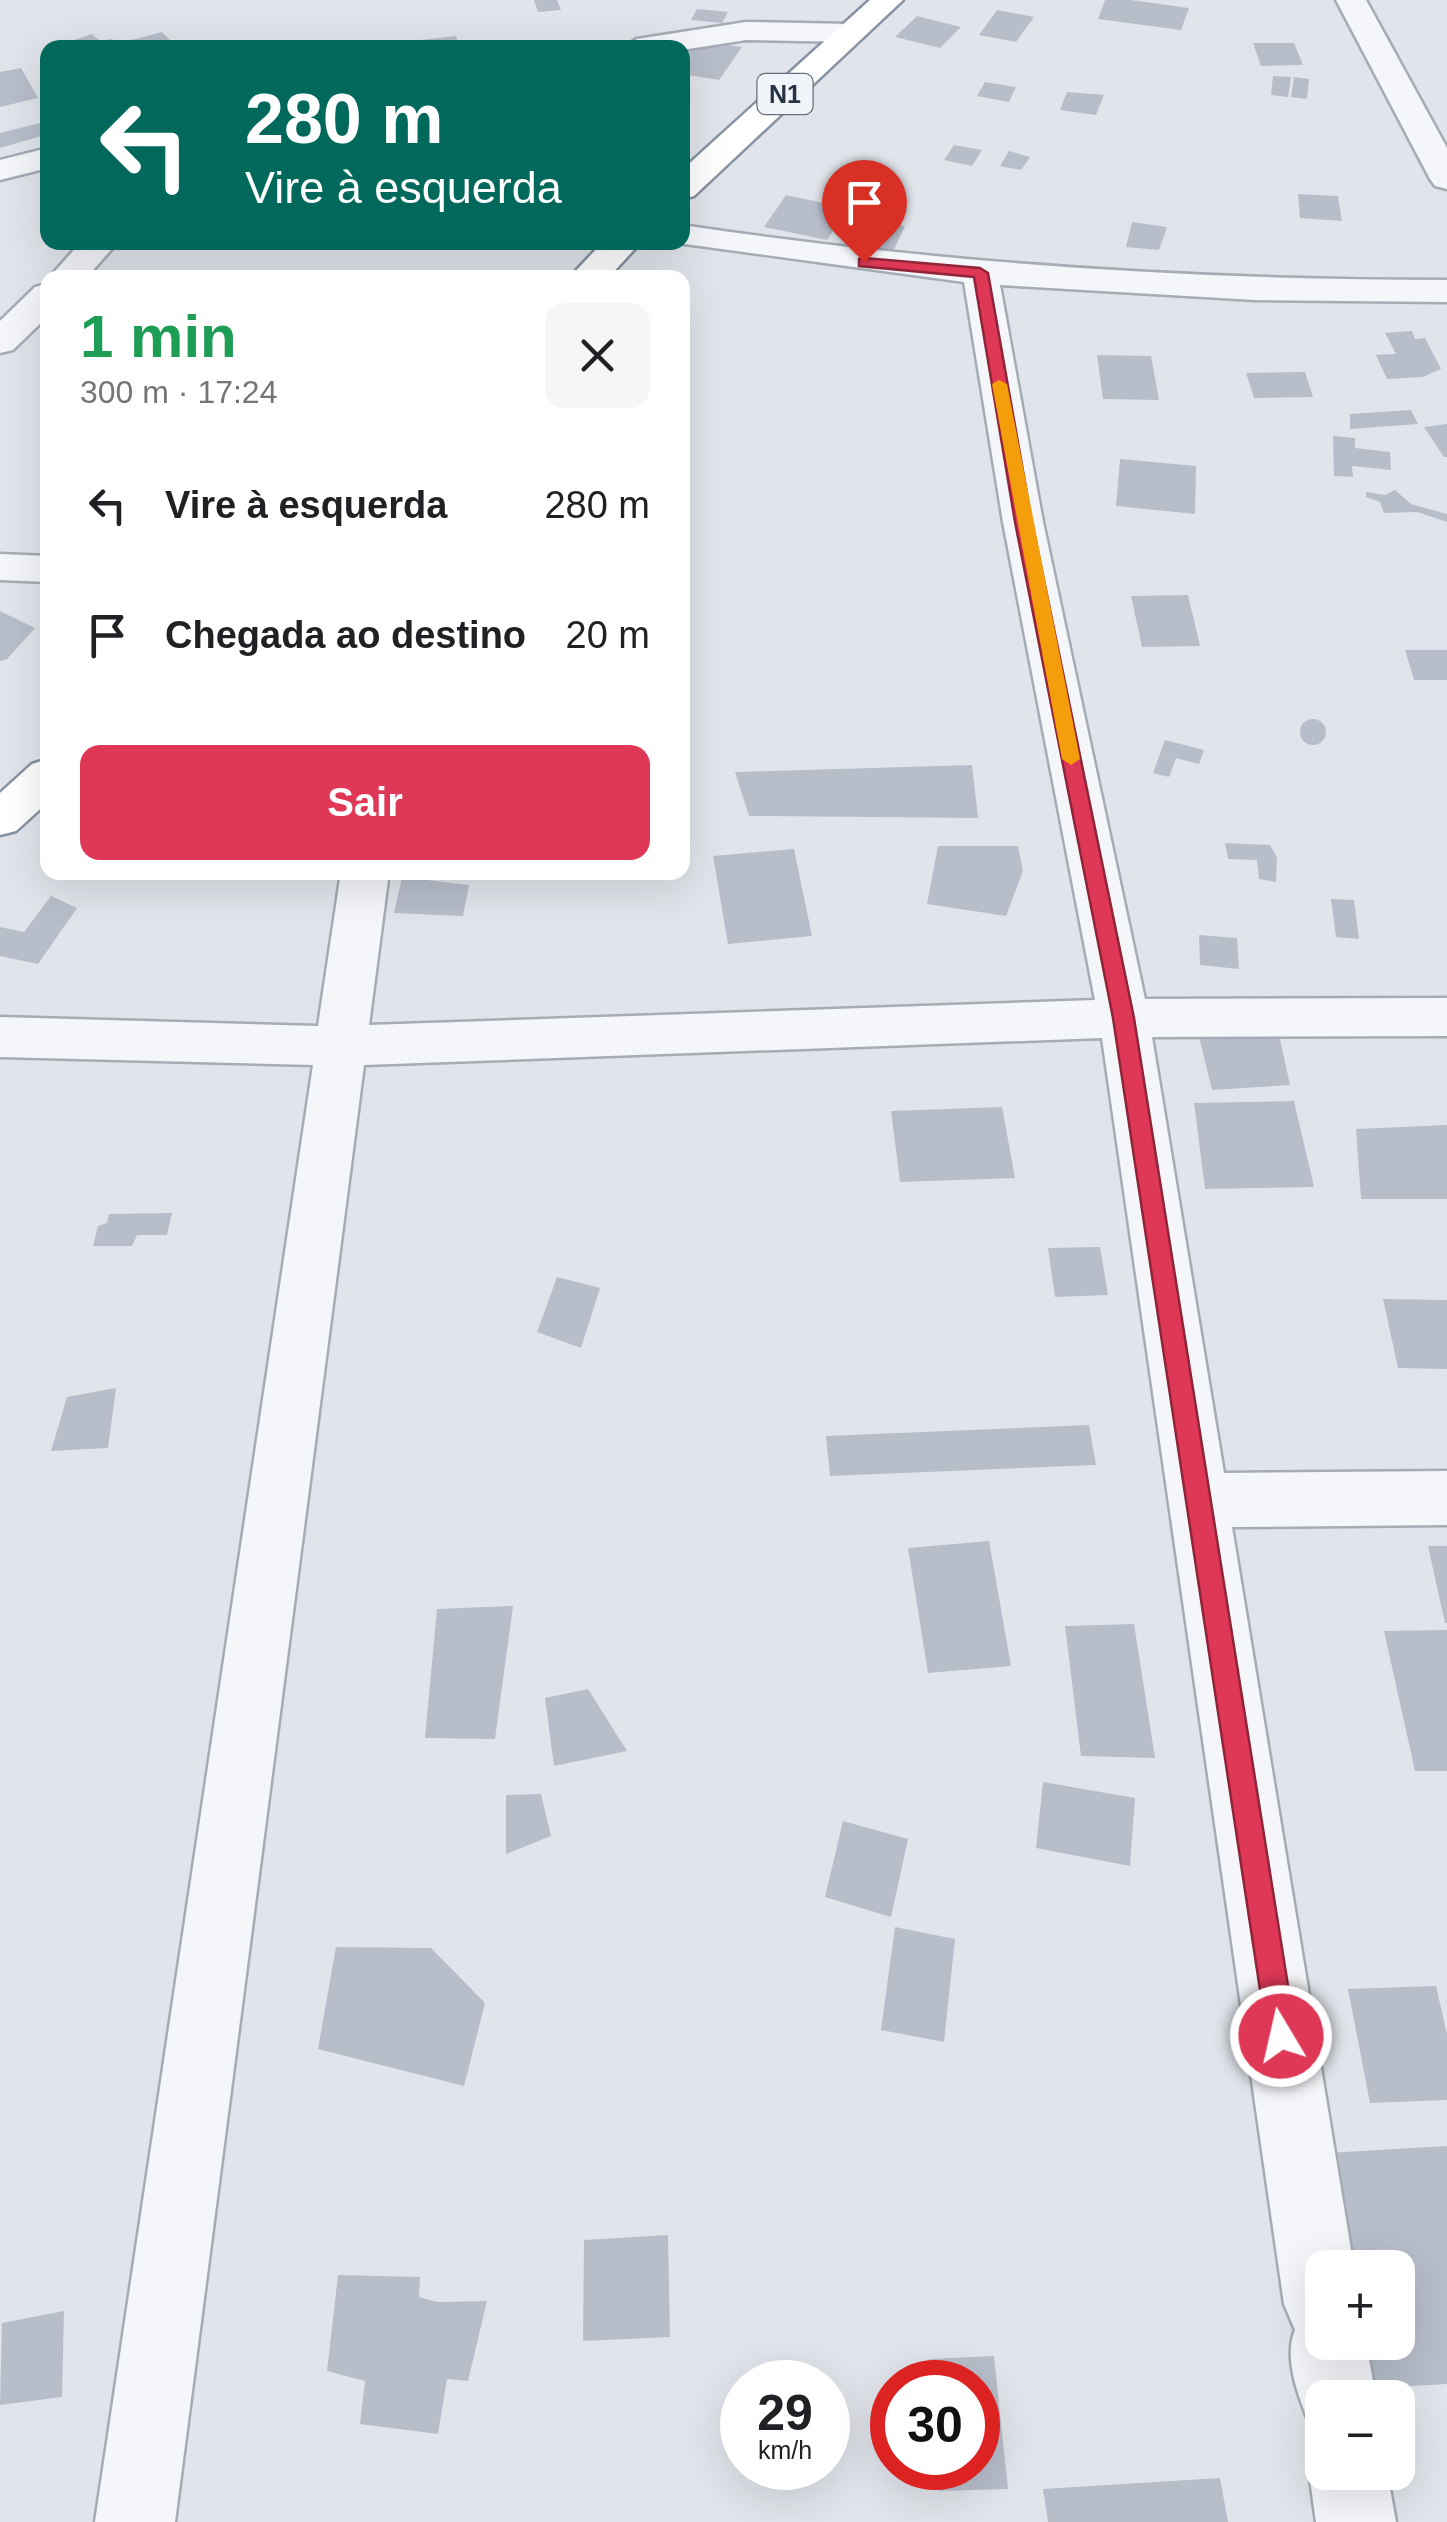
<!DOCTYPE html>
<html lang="pt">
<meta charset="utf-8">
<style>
body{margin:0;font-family:Helvetica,sans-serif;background:#f6f6f6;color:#202124;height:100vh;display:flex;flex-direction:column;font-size:38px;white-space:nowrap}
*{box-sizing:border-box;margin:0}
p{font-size:32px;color:#757577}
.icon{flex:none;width:55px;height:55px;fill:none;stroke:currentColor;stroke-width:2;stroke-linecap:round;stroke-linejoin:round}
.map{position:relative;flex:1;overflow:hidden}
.side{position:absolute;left:40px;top:270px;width:650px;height:610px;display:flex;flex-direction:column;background:#fff;border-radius:20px;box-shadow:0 10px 40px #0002}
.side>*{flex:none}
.guide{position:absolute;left:40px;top:40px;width:650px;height:210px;border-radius:20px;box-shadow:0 10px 40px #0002;background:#00695c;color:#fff;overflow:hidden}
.buttons{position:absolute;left:1305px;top:2250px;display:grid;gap:20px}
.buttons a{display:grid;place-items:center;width:110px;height:110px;border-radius:20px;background:#fff;box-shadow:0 10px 40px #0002;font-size:50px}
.speed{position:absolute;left:720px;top:2360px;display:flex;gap:20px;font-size:50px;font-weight:700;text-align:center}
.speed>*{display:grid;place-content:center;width:130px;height:130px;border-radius:50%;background:#fff;box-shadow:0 10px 40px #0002;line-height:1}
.speed small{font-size:25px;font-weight:400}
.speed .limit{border:15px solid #d22;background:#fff;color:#111}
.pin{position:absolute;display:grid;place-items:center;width:85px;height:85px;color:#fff;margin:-102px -42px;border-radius:50% 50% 50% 0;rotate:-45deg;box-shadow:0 0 10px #0007}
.pin .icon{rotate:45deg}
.me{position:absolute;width:110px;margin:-55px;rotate:351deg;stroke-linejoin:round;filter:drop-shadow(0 0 8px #0008)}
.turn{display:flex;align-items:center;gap:35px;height:210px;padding:0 40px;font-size:45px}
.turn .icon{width:130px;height:130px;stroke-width:2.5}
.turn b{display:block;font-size:70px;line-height:85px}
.round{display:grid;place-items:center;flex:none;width:105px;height:105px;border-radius:20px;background:#f6f6f6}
.headline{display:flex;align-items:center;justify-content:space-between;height:170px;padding:0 40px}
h1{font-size:60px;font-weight:700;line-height:75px;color:#1e9e55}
.action{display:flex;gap:20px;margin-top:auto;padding:20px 40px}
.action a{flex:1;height:115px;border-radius:20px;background:#de3856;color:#fff;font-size:40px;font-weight:700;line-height:115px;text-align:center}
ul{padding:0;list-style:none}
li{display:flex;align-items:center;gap:30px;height:130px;padding:0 40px}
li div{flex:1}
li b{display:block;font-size:38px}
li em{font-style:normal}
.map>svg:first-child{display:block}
.building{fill:#b7beca}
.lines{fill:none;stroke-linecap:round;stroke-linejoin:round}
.minor-casing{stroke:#a5acb6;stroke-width:5}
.trunk-casing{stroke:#8693a3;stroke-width:5}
.minor{fill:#f4f6f9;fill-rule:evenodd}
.trunk{fill:#fff;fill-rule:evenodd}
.route{fill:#de3856;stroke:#902438;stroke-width:2.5}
.slow{fill:#f59e0b}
.labels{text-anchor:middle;stroke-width:10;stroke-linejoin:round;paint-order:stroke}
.shield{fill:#f1f4f8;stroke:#646d7b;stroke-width:2.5}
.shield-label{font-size:25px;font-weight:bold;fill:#273345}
</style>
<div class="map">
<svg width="1447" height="2522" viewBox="0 0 1447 2522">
<rect width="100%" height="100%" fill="#e1e5eb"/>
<!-- building -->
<g class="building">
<path d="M534,0H557L561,10L538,12Z"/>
<path d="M1105,0H1131L1189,8L1181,30L1098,19Z"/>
<path d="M697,9L728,12L722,23L691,20Z"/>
<path d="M997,10L1034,17L1016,42L979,35Z"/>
<path d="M917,16L961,27L940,48L895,37Z"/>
<path d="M162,32L173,43L161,48H73L68,42L92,34L100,41L112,39L116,44Z"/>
<path d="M456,36L459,48H396L394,43Z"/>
<path d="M705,42L742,47L719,80L682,74V49Z"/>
<path d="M1253,43H1294L1303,65L1261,66Z"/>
<path d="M21,68L38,98L0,107V72Z"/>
<path d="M1273,76L1291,77L1288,97L1271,95Z"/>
<path d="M1294,77L1309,79L1307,99L1291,97Z"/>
<path d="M985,82L1016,87L1009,102L977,96Z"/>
<path d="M1067,92L1104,95L1096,115L1060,110Z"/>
<path d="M48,121V134L0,148V133Z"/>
<path d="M954,145L982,150L972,166L944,160Z"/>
<path d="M1009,151L1030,157L1021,170L1000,166Z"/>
<path d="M1298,194L1338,196L1342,221L1300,218Z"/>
<path d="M786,195L848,208L827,240L764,227Z"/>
<path d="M859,220L905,226L892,254L843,247Z"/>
<path d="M1132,222L1167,227L1159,250L1126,247Z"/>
<path d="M1412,331L1415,339L1425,338L1441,369L1423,377L1387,379L1376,355L1396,354L1385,333Z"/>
<path d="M1097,355L1151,356L1159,400L1103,399Z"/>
<path d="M1305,372L1313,397L1254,398L1246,373Z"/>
<path d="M1411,410L1418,424L1350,429V414Z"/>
<path d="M1447,424V457H1444L1424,427Z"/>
<path d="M1333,436L1355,438V448L1390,452L1391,470L1352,466L1353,477L1334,476Z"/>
<path d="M1120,459L1196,466L1195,514L1116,506Z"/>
<path d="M1395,490L1411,504L1447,514V522L1417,512L1384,513L1380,502L1366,497V492L1385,495Z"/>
<path d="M1188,595L1200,646L1142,647L1131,596Z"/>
<path d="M0,611L35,628L7,659L0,661Z"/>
<path d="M1405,650H1447V680H1414Z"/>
<circle cx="1313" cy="732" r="13"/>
<path d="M1165,740L1204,750L1199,764L1176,758L1169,777L1153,773Z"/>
<path d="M972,765L978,818L749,816L735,772Z"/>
<path d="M1225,843L1270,845L1277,857L1276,882L1259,879L1257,860L1228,859Z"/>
<path d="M938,846H1018L1023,871L1006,916L927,904Z"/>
<path d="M794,849L812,936L728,944L713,856Z"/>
<path d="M402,877L469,885L463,916L394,913Z"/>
<path d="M51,896L77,908L38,964L0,956V927L24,932Z"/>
<path d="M1331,899L1354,900L1359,939L1336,937Z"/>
<path d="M1199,935L1237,938L1239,969L1200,965Z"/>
<path d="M1279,1035L1290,1085L1212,1090L1199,1037Z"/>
<path d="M1294,1101L1314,1187L1205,1189L1194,1103Z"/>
<path d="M1002,1107L1015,1178L900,1182L891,1111Z"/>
<path d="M1447,1125V1199H1361L1356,1129Z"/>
<path d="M172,1213L167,1235H137L132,1246H93L98,1226L107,1223L109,1214Z"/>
<path d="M1100,1247L1108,1295L1055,1297L1048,1248Z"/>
<path d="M557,1277L600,1288L581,1348L537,1332Z"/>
<path d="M1383,1299L1447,1300V1369L1398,1368Z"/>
<path d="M116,1388L108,1448L51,1451L67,1397Z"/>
<path d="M1089,1425L1096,1465L830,1476L826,1436Z"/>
<path d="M989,1541L1011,1666L928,1673L908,1548Z"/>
<path d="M1428,1546H1447V1623H1445Z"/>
<path d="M513,1606L495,1739L425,1738L437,1609Z"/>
<path d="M1134,1624L1155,1758L1081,1756L1065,1626Z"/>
<path d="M1447,1630V1771H1415L1384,1631Z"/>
<path d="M588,1689L627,1751L554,1766L545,1698Z"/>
<path d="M1043,1782L1135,1798L1130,1866L1036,1848Z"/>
<path d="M541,1794L551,1836L506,1854V1795Z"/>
<path d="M843,1821L908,1839L891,1917L825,1897Z"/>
<path d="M895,1927L955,1939L944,2042L881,2030Z"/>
<path d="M336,1947L431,1948L485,2003L464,2086L318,2049Z"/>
<path d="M1436,1986L1447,2034V2100L1370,2103L1348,1989Z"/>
<path d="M1447,2146V2384L1374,2388L1365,2342H1398V2268H1350L1327,2153Z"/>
<path d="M668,2235L670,2337L583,2341L584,2240Z"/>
<path d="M338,2275L420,2277L419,2297L437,2302L487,2301L468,2381L447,2379L438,2434L360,2424L365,2381L327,2371Z"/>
<path d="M64,2311L62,2397L0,2405L2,2323Z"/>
<path d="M994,2356L1008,2489L939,2491L937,2468H978V2382H931L929,2359Z"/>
<path d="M1220,2478L1228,2522H1048L1043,2489Z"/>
</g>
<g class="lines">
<!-- minor casing -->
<g class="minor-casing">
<g id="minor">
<path d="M1336,0H1366L1447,148V189L1435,186L1430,179Z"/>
<path d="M746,22L851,24L866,33L851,42L746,40L682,50L622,48L637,39Z"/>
<path d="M48,148V168L0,180V160Z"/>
<path d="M682,225C936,263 1190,280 1447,280V302L1255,300L1000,285L1043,522L1145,999L1447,998V1036L1152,1037L1224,1473L1447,1471V1525L1232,1527L1354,2268H1322V2342H1366L1376,2398H1322V2431L1310,2425C1299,2398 1283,2358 1295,2330L1284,2304L1102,1038L364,1065L175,2522H95L313,1065L0,1057V1017L318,1026L341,872H389L369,1025L1095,1000L1003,522L964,282L670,242H682Z"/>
<path d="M81,242H118L86,278L48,279Z"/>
<path d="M48,284V316L13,350L0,353V321L35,287Z"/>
<path d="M0,554L48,556V582L0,580Z"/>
<path d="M1322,2443V2472H1387L1396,2522H1316L1309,2472Z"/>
</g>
</g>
<!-- trunk casing -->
<g class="trunk-casing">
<g id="trunk">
<path d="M870,0H903L694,196L682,199V170Z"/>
<path d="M603,242H641L608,278H569Z"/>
<path d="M48,759V802L16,831L0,835V793L32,764Z"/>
</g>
</g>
<!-- minor -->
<use href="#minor" class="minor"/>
<!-- trunk -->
<use href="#trunk" class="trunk"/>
</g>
<!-- route -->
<path class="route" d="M864,258L980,268L988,273L1032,522L1134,1018L1296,2036L1292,2046L1281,2050L1271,2046L1267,2036L1113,1018L1015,522L974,277L859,266V259Z"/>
<!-- slow -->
<path class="slow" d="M999,380L1007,384L1080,759L1071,765L1062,759L992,384Z"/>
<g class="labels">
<!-- shield labels -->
<rect class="shield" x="757.5" y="74" width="55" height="40" rx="8"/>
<g class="shield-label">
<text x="785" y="103">N1</text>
</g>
</g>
</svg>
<div class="buttons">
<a>+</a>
<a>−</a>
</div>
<div class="speed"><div>29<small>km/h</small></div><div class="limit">30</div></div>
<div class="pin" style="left:864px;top:262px;background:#d93025"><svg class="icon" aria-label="arrive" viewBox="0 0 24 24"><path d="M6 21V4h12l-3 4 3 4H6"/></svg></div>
<svg class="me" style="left:1281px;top:2036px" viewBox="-20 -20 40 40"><circle r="17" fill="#de3856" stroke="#fff" stroke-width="3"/><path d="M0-11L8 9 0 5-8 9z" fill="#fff"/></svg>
<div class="guide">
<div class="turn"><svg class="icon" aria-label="left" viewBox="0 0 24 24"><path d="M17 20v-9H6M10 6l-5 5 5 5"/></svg><div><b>280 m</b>Vire à esquerda</div></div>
</div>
<section class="side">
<div class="headline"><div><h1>1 min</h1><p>300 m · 17:24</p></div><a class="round"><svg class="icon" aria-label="close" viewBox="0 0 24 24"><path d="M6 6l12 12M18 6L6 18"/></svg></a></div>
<ul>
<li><svg class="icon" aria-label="left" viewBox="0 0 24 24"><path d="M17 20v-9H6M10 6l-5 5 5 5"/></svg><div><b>Vire à esquerda</b></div><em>280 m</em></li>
<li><svg class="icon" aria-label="arrive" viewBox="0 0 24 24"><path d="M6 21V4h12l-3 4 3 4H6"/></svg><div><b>Chegada ao destino</b></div><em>20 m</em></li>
</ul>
<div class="action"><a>Sair</a></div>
</section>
</div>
